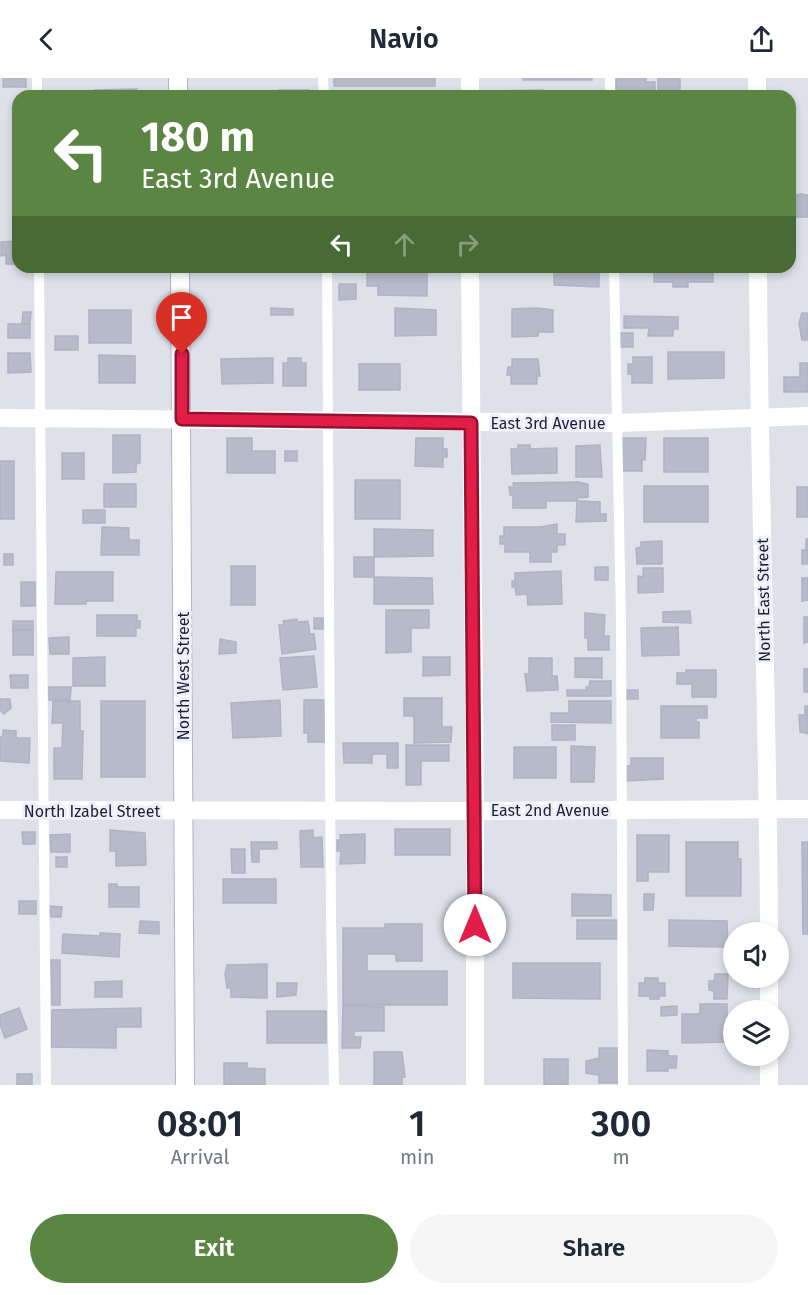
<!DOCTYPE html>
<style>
body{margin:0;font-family:"Fira Sans",sans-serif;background:#f6f6f7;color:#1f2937;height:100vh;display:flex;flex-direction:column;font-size:22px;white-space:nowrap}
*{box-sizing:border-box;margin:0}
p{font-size:20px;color:#747a83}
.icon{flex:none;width:33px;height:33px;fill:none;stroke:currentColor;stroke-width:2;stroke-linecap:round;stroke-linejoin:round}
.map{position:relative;height:1007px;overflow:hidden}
.drawer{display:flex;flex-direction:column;background:#fff;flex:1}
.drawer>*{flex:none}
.top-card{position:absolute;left:12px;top:12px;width:784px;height:183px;border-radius:18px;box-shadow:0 3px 9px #0003;background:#5a8543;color:#fff;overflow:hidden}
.buttons{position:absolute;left:723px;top:844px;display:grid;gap:12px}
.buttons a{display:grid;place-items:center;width:66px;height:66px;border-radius:50%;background:#fff;box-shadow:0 3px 9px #0003;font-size:30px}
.pin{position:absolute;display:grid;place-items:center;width:51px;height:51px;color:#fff;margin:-62px -26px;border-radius:50% 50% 50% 0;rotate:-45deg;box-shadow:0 0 6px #0007}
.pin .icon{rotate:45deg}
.me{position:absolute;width:66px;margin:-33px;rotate:0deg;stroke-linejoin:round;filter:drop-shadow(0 0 4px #0008)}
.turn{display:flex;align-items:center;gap:21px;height:126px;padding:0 30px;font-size:27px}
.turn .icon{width:78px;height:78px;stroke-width:2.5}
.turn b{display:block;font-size:42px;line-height:51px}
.lanes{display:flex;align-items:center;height:57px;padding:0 30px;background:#0003;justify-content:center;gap:30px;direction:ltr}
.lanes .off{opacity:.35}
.eta{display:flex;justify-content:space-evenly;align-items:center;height:102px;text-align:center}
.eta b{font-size:36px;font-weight:600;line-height:42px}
.action{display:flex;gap:12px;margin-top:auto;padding:12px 30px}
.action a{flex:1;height:69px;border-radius:36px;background:#5a8543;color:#fff;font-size:24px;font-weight:600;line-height:69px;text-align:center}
.action a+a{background:#f6f6f7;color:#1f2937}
header{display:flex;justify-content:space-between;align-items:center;height:78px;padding:0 30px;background:#fff;font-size:27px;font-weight:600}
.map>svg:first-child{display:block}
.building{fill:#b7bac8;stroke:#b0b3c4;stroke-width:1.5}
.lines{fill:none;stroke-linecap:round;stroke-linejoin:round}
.secondary-casing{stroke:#b1b4ca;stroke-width:20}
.lane{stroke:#fff;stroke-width:10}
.street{stroke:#fff;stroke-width:18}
.secondary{stroke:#fff;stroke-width:18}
.route-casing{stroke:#92132f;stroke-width:15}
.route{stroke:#e11d48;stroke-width:10}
.labels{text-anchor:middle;stroke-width:6;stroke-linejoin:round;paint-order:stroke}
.street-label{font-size:16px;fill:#1f1f3a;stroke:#eef0f7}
</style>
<header><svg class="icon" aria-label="back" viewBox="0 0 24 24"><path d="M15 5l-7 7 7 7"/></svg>Navio<svg class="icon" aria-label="share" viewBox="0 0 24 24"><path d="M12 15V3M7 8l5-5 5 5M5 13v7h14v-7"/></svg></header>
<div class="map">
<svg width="808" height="1007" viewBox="0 0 808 1007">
<rect width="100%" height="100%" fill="#dee0ea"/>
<!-- building -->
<g class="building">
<rect x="3" y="0" width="23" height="9"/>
<rect x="334" y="0" width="101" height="8"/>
<rect x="523" y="0" width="69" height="2"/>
<path d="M616,0H646V4H655V18H616Z"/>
<rect x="658" y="0" width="22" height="15"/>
<path d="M137,11V18H91V14H95V12Z"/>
<rect x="279" y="12" width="30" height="6"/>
<path d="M543,12V18H491V13Z"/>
<path d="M801,116L808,117V139H790V118Z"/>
<path d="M18,163V186H6V177L1,178V164Z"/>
<path d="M367,189H427V218L378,217V208H367Z"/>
<path d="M554,189H599V209L554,207Z"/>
<path d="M654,190H713V204H688V209H673V204H654Z"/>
<path d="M339,206H356V221L339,222Z"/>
<path d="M271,230L293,231V237H271Z"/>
<path d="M395,230L436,232V257L395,258Z"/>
<path d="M537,230L553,232V254H538V258L512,259V231Z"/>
<rect x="89" y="232" width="42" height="33"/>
<path d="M23,234H31L30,246H22Z"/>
<path d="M802,235H808V262H802L799,245Z"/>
<path d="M624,238L678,239V251H673V258H648L649,250H624Z"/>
<rect x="8" y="246" width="22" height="14"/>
<rect x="619" y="255" width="14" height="14"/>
<rect x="55" y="258" width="23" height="14"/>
<path d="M668,274H724V300L668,301Z"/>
<path d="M8,275H30L31,294L8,295Z"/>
<path d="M99,277L135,278V305H99Z"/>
<path d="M633,279H652V305H632V296H628V286H633Z"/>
<path d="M273,280V305L222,306L221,281Z"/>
<path d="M288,280H301V285H306V308H283V285H288Z"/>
<path d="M512,281H538L540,298H537V306H511V297H507L508,289H512Z"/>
<path d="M800,285H808V314H784V299H800Z"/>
<rect x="359" y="286" width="41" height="26"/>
<path d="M113,357H140V385L136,386V394L113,395Z"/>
<path d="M227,360H252V373H275V395H227Z"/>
<path d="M416,360H443V371H447V379H443V389L415,388Z"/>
<path d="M615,360H646L645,382H642V393H621Z"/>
<rect x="664" y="360" width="44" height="34"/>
<path d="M518,367H530V371L557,370V395L512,396L511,371H518Z"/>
<path d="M600,367L602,399H576V368Z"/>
<rect x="285" y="373" width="12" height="10"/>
<rect x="62" y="375" width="22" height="26"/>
<rect x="0" y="383" width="14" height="58"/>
<rect x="355" y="402" width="45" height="39"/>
<path d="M578,404L588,406V419L577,420V423H546V430H513V417H510L509,409H514L513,405Z"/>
<rect x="104" y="406" width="32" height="23"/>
<rect x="644" y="408" width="64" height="36"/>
<rect x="797" y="409" width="11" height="30"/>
<path d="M577,423L600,424V436H606V443L576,444Z"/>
<rect x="83" y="432" width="22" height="13"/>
<path d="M557,446V456H565V467H557V474H551V484H530V474H505V466H500V458H504V449H541Z"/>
<path d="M102,449L129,450V462H139V477H101Z"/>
<path d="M374,451L433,452V478L374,479Z"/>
<path d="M806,461H808V486H802V472H806Z"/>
<path d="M662,463V486H637L636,470L641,469V464Z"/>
<rect x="4" y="476" width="9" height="11"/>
<rect x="354" y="479" width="20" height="20"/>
<rect x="231" y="488" width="24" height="39"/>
<rect x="595" y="489" width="13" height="13"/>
<path d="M643,490H663V514L638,515V498L643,499Z"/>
<path d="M561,493L562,526L528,527L527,516L516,517L515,509H512V503H515V495Z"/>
<path d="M56,494H113V523H86V526H55Z"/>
<path d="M374,499L432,500L433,526H374Z"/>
<path d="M802,500H808V522L802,523Z"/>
<rect x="21" y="504" width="14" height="24"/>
<path d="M386,532H429V550H411V574L386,575Z"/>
<path d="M690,533L691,545L663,544V534Z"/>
<path d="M585,535L605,537L604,558H609V572H588V560H585Z"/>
<path d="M97,537H137V543H140V550H136V558H97Z"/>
<path d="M804,539H808V564L804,565Z"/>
<rect x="314" y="540" width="9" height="11"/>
<path d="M297,541L298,544L308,543L310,556H314L316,571L282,576L279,547H284L283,543Z"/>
<rect x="13" y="543" width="20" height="9"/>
<path d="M678,549L679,577L642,578L641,550Z"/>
<rect x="13" y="552" width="20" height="25"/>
<path d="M69,559V576H50L49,560Z"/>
<path d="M220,561L236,564V575L219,576Z"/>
<path d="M314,578L317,609L283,612L280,580Z"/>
<path d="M105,579V608H73V580Z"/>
<path d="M423,579H450V597L423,598Z"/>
<path d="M529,580H552V598H557L558,612L527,613L525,596H529Z"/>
<path d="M575,580H602V600L575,599Z"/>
<rect x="804" y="591" width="4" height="23"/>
<path d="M686,592H716V619H692V606H677V595H686Z"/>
<path d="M10,597H28V610H11Z"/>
<path d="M590,603H611V618H567V612H587L586,609H589Z"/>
<path d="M49,609H71L70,622H49Z"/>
<rect x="625" y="612" width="13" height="9"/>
<path d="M404,620H442V649H452L451,664L414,665V638H404Z"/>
<path d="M0,621H10L11,630L4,636L0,632Z"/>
<path d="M280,622L281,658L233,660L231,625Z"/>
<path d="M304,622H325V664H308V655H304Z"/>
<path d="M53,623H80V653H83L82,701H54V670H62L63,645H52Z"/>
<rect x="101" y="623" width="44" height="76"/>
<path d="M569,623H611V645L551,644V635H569Z"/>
<path d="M661,628H707V640H696V644H699V660H661Z"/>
<path d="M805,628H808V656L800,654L799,637H805Z"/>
<rect x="552" y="647" width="23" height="15"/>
<path d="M3,652L16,653V660H30L29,685L0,683V659H3Z"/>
<path d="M343,665H398V690H387V676H372V685H344Z"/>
<path d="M406,667H449V683H421V707H406Z"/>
<path d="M571,668L595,669L594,704H571Z"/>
<rect x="514" y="669" width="42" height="31"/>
<path d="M631,680H663V701L625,703V688H631Z"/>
<rect x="395" y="751" width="55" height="26"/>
<path d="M110,752L145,755L146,787L116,788V773H110Z"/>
<path d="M313,752V760L322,759L323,789H301L300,753Z"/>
<path d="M22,754H35V766H23Z"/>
<path d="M70,756V774H51L50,757Z"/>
<path d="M365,756V785L340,786L341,773H337V762H341L340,757Z"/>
<path d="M637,757H669V794H648V803H637Z"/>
<path d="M251,764H277V771H259V784H252Z"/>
<path d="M686,764H738V781H741V818H686Z"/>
<path d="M802,764H808V856H803Z"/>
<path d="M231,771H245V795H232Z"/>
<rect x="56" y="779" width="11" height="10"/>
<rect x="223" y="801" width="53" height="24"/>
<path d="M109,806H117V809H139V829H109Z"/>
<path d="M572,816L611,817V838H572Z"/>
<path d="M644,816H654L653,832H644Z"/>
<rect x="19" y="823" width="17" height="13"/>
<path d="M50,828L62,829L61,839H50Z"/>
<rect x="577" y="842" width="42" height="19"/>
<path d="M669,842L727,843L728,869L669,868Z"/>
<path d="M140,843L159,844V856L139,855Z"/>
<path d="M385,846H422V883H396V876H367V893H447V927H343V850H385Z"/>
<path d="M100,855L120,856L119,879L62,875L63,856L100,858Z"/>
<path d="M51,882H60V927H52Z"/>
<path d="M513,885H600V921L513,920Z"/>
<path d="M267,886V920L231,919V910H227L225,896L227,887Z"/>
<path d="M715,896H728L727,921H714V913L709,912V903H714Z"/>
<path d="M645,900H658V905H665V918H659V921H650V918H639V905H645Z"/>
<path d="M122,903V919H95V904Z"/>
<path d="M277,905H297L296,917L277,919Z"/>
<path d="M700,926H727V964L682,965V936H700Z"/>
<path d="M343,927L384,929V953H354V959H361L360,970H342Z"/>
<path d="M677,928V937L661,938V929Z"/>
<path d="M19,930L27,951L5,960L0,946V937Z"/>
<path d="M141,930V949H116V970L51,969L52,932Z"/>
<rect x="267" y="933" width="59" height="32"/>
<path d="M599,970H623V1005H599V997L586,995V983L599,980Z"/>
<path d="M647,972L668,973V978H677L676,990H668V993H647Z"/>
<path d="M374,974H402L405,999H402V1007H374Z"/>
<rect x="544" y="981" width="24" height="26"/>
<path d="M224,985H247V990L265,991V1007H224Z"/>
<rect x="17" y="996" width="15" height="11"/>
</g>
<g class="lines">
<!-- secondary casing -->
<g class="secondary-casing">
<g id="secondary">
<path d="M178,0V18"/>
<path d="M180,189L185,1007"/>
</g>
</g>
<!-- lane -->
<g class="lane">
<path d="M37,0V18"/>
<path d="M323,0L324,18"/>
<path d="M610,0V18"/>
<path d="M39,189L46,1007"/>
<path d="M327,189L331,841L334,1007"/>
<path d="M614,189L621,543L623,1007"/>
</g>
<!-- street -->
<g class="street">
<path d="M470,0V18"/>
<path d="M757,0V18"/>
<path d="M470,189L475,733V1007"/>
<path d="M758,189C759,411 768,633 769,855"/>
<path d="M0,340L617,345L808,338"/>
<path d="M0,732L475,733L808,731"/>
<path d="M769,900V933"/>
<path d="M769,978V1007"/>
</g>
<!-- secondary -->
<use href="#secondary" class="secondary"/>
</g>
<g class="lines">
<!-- route casing -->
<g class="route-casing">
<path id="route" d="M182,276V341L471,345L475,847"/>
</g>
<!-- route -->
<use href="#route" class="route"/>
</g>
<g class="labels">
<!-- street labels -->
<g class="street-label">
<text x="548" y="351">East 3rd Avenue</text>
<text transform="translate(763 522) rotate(-91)" y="6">North East Street</text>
<text transform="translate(183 598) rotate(-90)" y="6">North West Street</text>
<text x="550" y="738">East 2nd Avenue</text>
<text x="92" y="739">North Izabel Street</text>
</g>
</g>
</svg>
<div class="buttons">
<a><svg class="icon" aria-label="sound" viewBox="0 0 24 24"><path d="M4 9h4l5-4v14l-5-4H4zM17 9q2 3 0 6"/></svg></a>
<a><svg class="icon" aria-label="layers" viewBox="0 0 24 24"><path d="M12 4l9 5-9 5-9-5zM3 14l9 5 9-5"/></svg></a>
</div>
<div class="pin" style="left:182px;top:276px;background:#d93025"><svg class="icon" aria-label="arrive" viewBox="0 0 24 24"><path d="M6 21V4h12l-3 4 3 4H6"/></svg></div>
<svg class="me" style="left:475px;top:847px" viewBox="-20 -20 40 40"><circle r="19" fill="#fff"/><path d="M0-13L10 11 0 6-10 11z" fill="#e11d48"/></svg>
<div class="top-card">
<div class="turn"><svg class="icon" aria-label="left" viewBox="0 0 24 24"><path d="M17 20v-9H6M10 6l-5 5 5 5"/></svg><div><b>180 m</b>East 3rd Avenue</div></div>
<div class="lanes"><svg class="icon" aria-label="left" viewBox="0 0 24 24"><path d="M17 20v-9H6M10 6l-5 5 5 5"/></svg><svg class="icon off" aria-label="ahead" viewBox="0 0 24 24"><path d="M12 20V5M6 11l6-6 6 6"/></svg><svg class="icon off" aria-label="right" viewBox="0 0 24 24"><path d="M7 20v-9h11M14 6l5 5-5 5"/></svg></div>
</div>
</div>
<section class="drawer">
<div class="eta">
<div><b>08:01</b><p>Arrival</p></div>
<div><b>1</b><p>min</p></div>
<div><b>300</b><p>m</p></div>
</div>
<div class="action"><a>Exit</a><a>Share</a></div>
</section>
